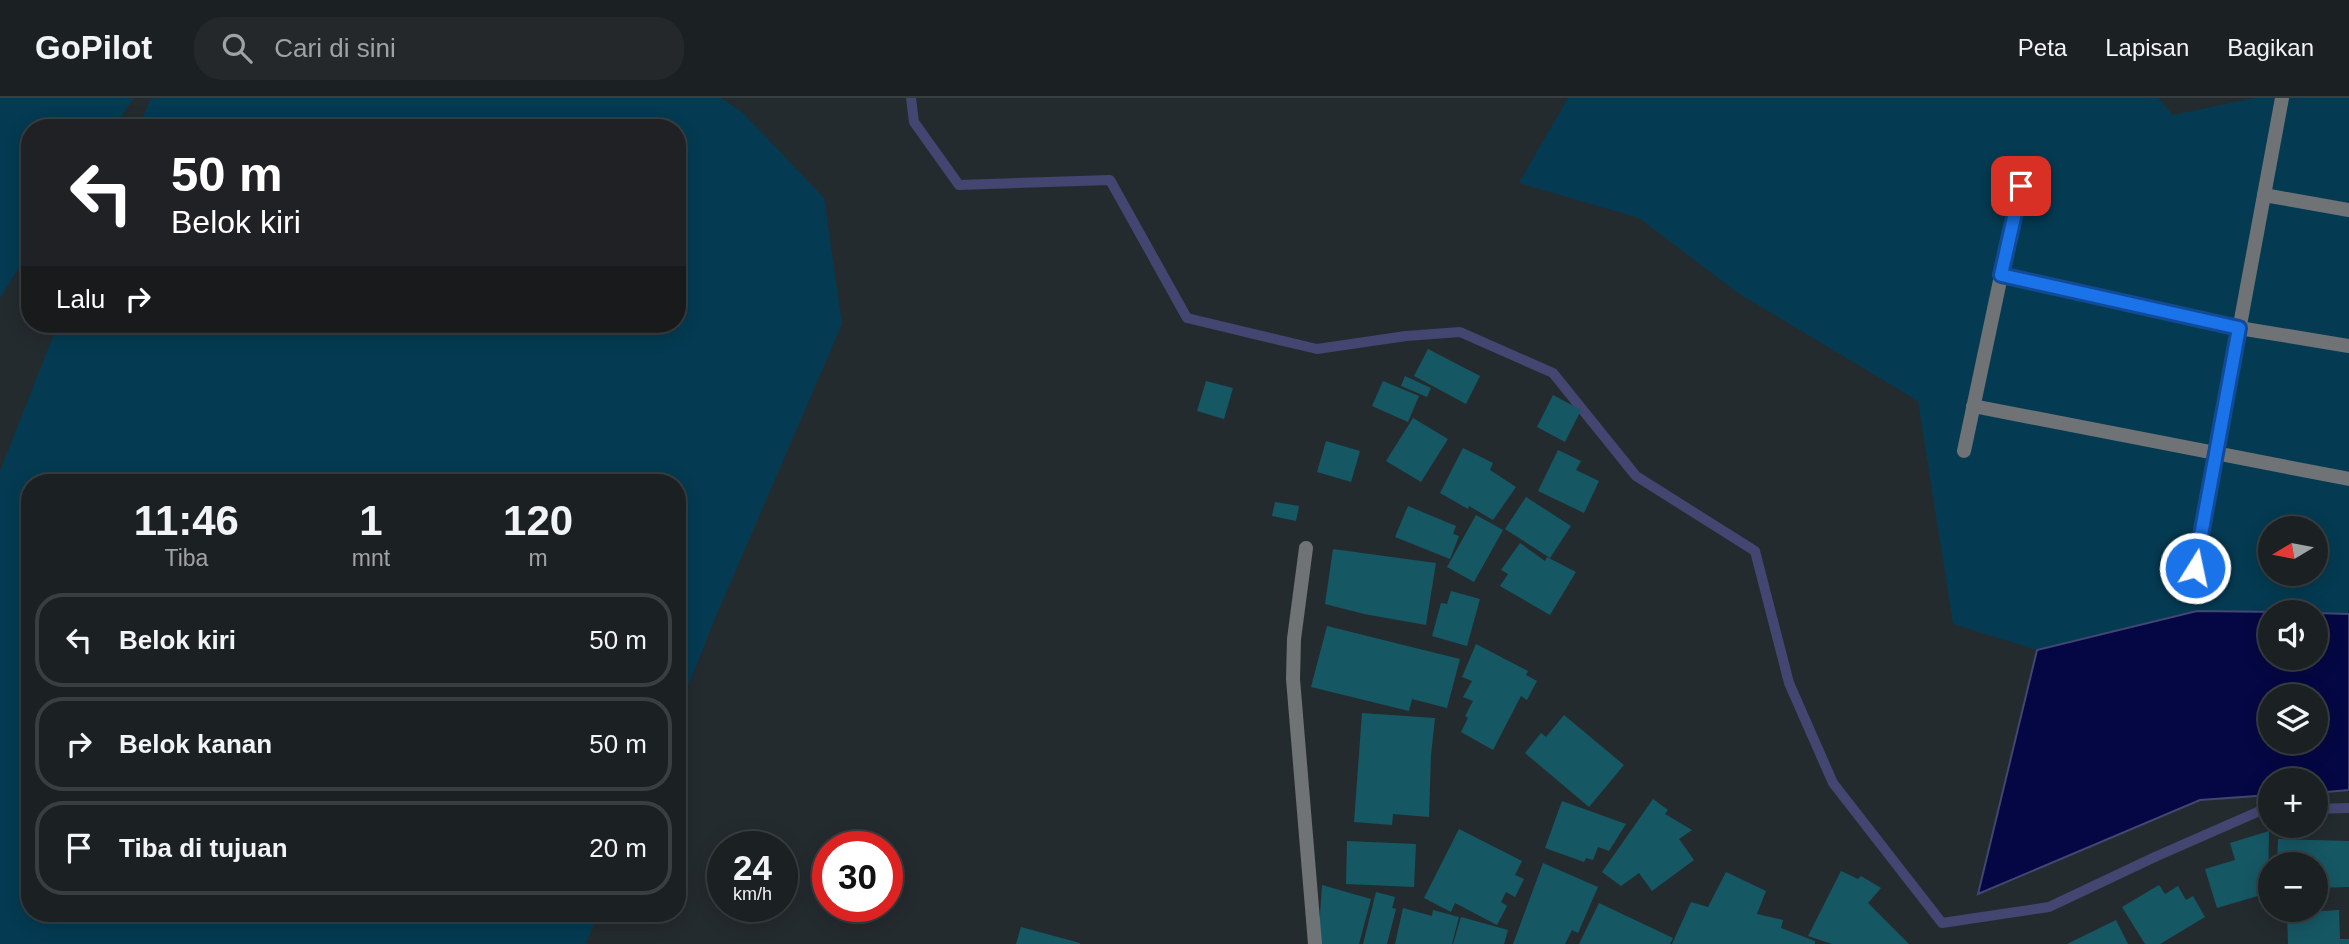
<!DOCTYPE html>
<html lang="id">
<meta charset="utf-8">
<style>
body{margin:0;font-family:Helvetica,sans-serif;background:#24282b;color:#f1f3f6;height:100vh;display:flex;flex-direction:column;font-size:26px;white-space:nowrap}
*{box-sizing:border-box;margin:0}
p{font-size:23px;color:#a0a3a6}
.icon{flex:none;width:38px;height:38px;fill:none;stroke:currentColor;stroke-width:2;stroke-linecap:round;stroke-linejoin:round}
.map{position:relative;flex:1;overflow:hidden}
.details{position:absolute;left:21px;top:376px;width:665px;height:448px;display:flex;flex-direction:column;background:#1b2023;border-radius:28px;box-shadow:0 4px 18px #0003,0 0 0 2px #393e41}
.details>*{flex:none}
.top-card{position:absolute;left:21px;top:21px;width:665px;height:214px;border-radius:28px;box-shadow:0 4px 18px #0003,0 0 0 2px #393e41;background:#202124;color:#fff;overflow:hidden}
.needle{width:46px;rotate:260deg}
.buttons{position:absolute;left:2258px;top:418px;display:grid;gap:14px}
.buttons a{display:grid;place-items:center;width:70px;height:70px;border-radius:50%;background:#1b2023;box-shadow:0 4px 18px #0003,0 0 0 2px #393e41;font-size:35px}
.speed{position:absolute;left:707px;top:733px;display:flex;gap:14px;font-size:35px;font-weight:700;text-align:center}
.speed>*{display:grid;place-content:center;width:91px;height:91px;border-radius:50%;background:#1b2023;box-shadow:0 4px 18px #0003,0 0 0 2px #393e41;line-height:1}
.speed small{font-size:18px;font-weight:400}
.speed .limit{border:10px solid #d22;background:#fff;color:#111}
.pin{position:absolute;display:grid;place-items:center;width:60px;height:60px;color:#fff;margin:-30px;border-radius:14px;box-shadow:0 4px 10px #0006}
.me{position:absolute;width:77px;margin:-38px;rotate:10deg;stroke-linejoin:round;filter:drop-shadow(0 0 5px #0008)}
.turn{display:flex;align-items:center;gap:24px;height:147px;padding:0 35px;font-size:32px}
.turn .icon{width:91px;height:91px;stroke-width:2.5}
.turn b{display:block;font-size:49px;line-height:60px}
.then{display:flex;align-items:center;height:66px;padding:0 35px;background:#0003;gap:14px;font-size:26px}
.eta{display:flex;justify-content:space-evenly;align-items:center;height:119px;text-align:center}
.eta b{font-size:42px;font-weight:800;line-height:49px}
ul{padding:0;list-style:none}
li{display:flex;align-items:center;gap:21px;height:94px;margin:0 14px 10px;padding:0 21px;border:4px solid #393e41;border-radius:28px}
li div{flex:1}
li b{display:block;font-size:26px}
li em{font-style:normal}
header{display:flex;align-items:center;gap:42px;box-sizing:border-box;height:98px;padding:0 35px;background:#1b2023;border-bottom:2px solid #393e41}
header strong{font-size:33px}
nav{display:flex;gap:38px;margin-inline-start:auto;font-size:24px}
.search{width:490px;height:63px;background:#24282b;display:flex;align-items:center;gap:18px;box-sizing:border-box;padding:0 24px;border-radius:28px;color:#a0a3a6;font-size:26px}
.map>svg:first-child{display:block}
.green{fill:#043b52;fill-rule:evenodd}
.water{fill:#050744;stroke:#434671;stroke-width:2;fill-rule:evenodd}
.lines{fill:none;stroke-linecap:round;stroke-linejoin:round}
.stream{stroke:#434671;stroke-width:10}
.building{fill:#165764}
.street{stroke:#707376;stroke-width:14}
.route-casing{stroke:#114b97;stroke-width:18}
.route{stroke:#1a73e8;stroke-width:12}
</style>
<header>
<strong>GoPilot</strong>
<div class="search"><svg class="icon" aria-label="search" viewBox="0 0 24 24"><circle cx="10" cy="10" r="6"/><path d="M15 15l6 6"/></svg>Cari di sini</div>
<nav><a>Peta</a><a>Lapisan</a><a>Bagikan</a></nav>
</header>
<div class="map">
<svg width="2349" height="846" viewBox="0 0 2349 846">
<rect width="100%" height="100%" fill="#242b2f"/>
<!-- green -->
<g class="green">
<path d="M0,0H134L113,30H30V152L0,200Z"/>
<path d="M151,0H721L742,14L824,100L842,226L714,523L677,616V385H30V816H598L586,846H0V373L58,226H677V30H138Z"/>
<path d="M1568,0H2158L2173,17L2254,0H2349V516L2197,513L2037,552L1953,526L1918,303L1738,195L1639,120L1519,85ZM2270,430H2315V476H2270Z"/>
</g>
<!-- water -->
<path class="water" d="M2197,513L2280,514H2270V560H2315V515L2349,516V692L2315,695V682H2270V697L2200,702L1978,796L2037,552ZM2270,598H2315V644H2270Z"/>
<g class="lines">
<!-- stream -->
<g class="stream">
<path d="M911,0L914,24L959,87L1110,82L1187,220L1317,251L1406,238L1460,234L1553,275L1636,378L1755,453L1789,585L1833,685L1942,825L2049,809L2157,758L2262,712H2270"/>
<path d="M2315,711L2349,710"/>
</g>
</g>
<!-- building -->
<g class="building">
<path d="M1428,251L1480,278L1466,306L1414,278Z"/>
<path d="M1405,278L1431,290L1427,299L1401,288Z"/>
<path d="M1206,283L1233,290L1224,321L1197,313Z"/>
<path d="M1383,283L1419,298L1408,324L1372,308Z"/>
<path d="M1553,297L1581,312L1565,344L1537,329Z"/>
<path d="M1413,320L1448,341L1421,384L1386,363Z"/>
<path d="M1326,343L1360,353L1351,384L1317,374Z"/>
<path d="M1463,350L1493,365L1490,372L1516,389L1493,422L1469,408L1468,411L1440,395Z"/>
<path d="M1558,352L1581,363L1576,372L1599,383L1584,415L1538,393Z"/>
<path d="M1526,399L1571,428L1550,460L1505,431Z"/>
<path d="M1275,404L1299,408L1296,423L1272,418Z"/>
<path d="M1408,408L1456,428L1453,436L1459,438L1450,461L1395,439Z"/>
<path d="M1476,417L1503,432L1474,484L1447,469Z"/>
<path d="M1520,445L1545,463L1547,459L1576,474L1550,517L1500,488L1508,476L1501,472Z"/>
<path d="M1333,451L1436,465L1426,527L1364,516L1325,506Z"/>
<path d="M1451,493L1480,501L1467,548L1432,538L1441,505L1447,506Z"/>
<path d="M1327,528L1460,561L1447,610L1412,601L1409,613L1311,589Z"/>
<path d="M1476,546L1528,573L1526,577L1537,583L1527,602L1521,598L1493,652L1461,634L1468,620L1465,618L1473,603L1463,599L1472,583L1462,579Z"/>
<path d="M1362,615L1435,620L1431,657L1429,719L1393,716L1392,727L1354,724Z"/>
<path d="M1564,617L1624,667L1589,709L1525,655L1541,635L1546,639Z"/>
<path d="M1653,701L1668,712L1665,716L1692,732L1679,741L1694,762L1652,793L1639,775L1621,788L1602,774Z"/>
<path d="M1562,703L1626,726L1609,753L1598,749L1593,762L1586,760L1584,764L1545,750Z"/>
<path d="M1459,731L1522,763L1515,777L1524,781L1515,799L1506,794L1501,804L1507,808L1497,827L1455,805L1451,814L1424,800Z"/>
<path d="M2269,733L2268,785L2258,789L2261,797L2217,810L2205,771L2235,762L2230,745Z"/>
<path d="M2278,741L2349,743V789L2315,790V766H2277Z"/>
<path d="M1347,743L1416,746L1414,789L1346,786Z"/>
<path d="M1543,765L1598,789L1578,835L1572,832L1565,846H1513Z"/>
<path d="M1841,773L1858,781L1861,778L1881,790L1868,805L1909,846H1832L1808,838Z"/>
<path d="M1726,774L1766,793L1757,816L1783,822L1781,830L1815,843V846H1672L1691,804L1708,809Z"/>
<path d="M1322,787L1371,801L1359,846H1318Z"/>
<path d="M2159,787L2165,796L2178,788L2186,802L2193,798L2205,819L2160,846H2145L2122,809Z"/>
<path d="M1376,794L1395,799L1392,810L1396,811L1387,846H1363Z"/>
<path d="M1599,805L1673,840L1670,846H1579Z"/>
<path d="M1403,810L1432,818L1433,812L1459,819L1452,846H1395Z"/>
<path d="M2339,812L2340,841H2349V846H2288L2287,815Z"/>
<path d="M1461,819L1508,832L1504,846H1453Z"/>
<path d="M2116,822L2128,846H2067Z"/>
<path d="M1021,829L1080,845V846H1016Z"/>
</g>
<g class="lines">
<!-- street -->
<g class="street">
<path d="M2264,97L2349,112"/>
<path d="M2001,177L2239,230L2349,248"/>
<path d="M1973,308L2349,381"/>
<path d="M1964,353L2020,88"/>
<path d="M1306,450L1294,541L1293,581L1315,846"/>
<path d="M2195,470L2282,0"/>
</g>
</g>
<g class="lines">
<!-- route casing -->
<g class="route-casing">
<path id="route" d="M2021,88L2001,177L2239,230L2195,470"/>
</g>
<!-- route -->
<use href="#route" class="route"/>
</g>
</svg>
<div class="buttons">
<a><svg class="needle" viewBox="-14 -14 28 28"><path d="M0-13l5 13h-10z" fill="#e53935"/><path d="M0 13l5-13h-10z" fill="#a0a3a6"/></svg></a>
<a><svg class="icon" aria-label="sound" viewBox="0 0 24 24"><path d="M4 9h4l5-4v14l-5-4H4zM17 9q2 3 0 6"/></svg></a>
<a><svg class="icon" aria-label="layers" viewBox="0 0 24 24"><path d="M12 4l9 5-9 5-9-5zM3 14l9 5 9-5"/></svg></a>
<a>+</a>
<a>−</a>
</div>
<div class="speed"><div>24<small>km/h</small></div><div class="limit">30</div></div>
<div class="pin" style="left:2021px;top:88px;background:#d93025"><svg class="icon" aria-label="arrive" viewBox="0 0 24 24"><path d="M6 21V4h12l-3 4 3 4H6"/></svg></div>
<svg class="me" style="left:2195px;top:470px" viewBox="-20 -20 40 40"><circle r="17" fill="#1a73e8" stroke="#fff" stroke-width="3"/><path d="M0-11L8 9 0 5-8 9z" fill="#fff"/></svg>
<div class="top-card">
<div class="turn"><svg class="icon" aria-label="left" viewBox="0 0 24 24"><path d="M17 20v-9H6M10 6l-5 5 5 5"/></svg><div><b>50 m</b>Belok kiri</div></div>
<div class="then">Lalu<svg class="icon" aria-label="right" viewBox="0 0 24 24"><path d="M7 20v-9h11M14 6l5 5-5 5"/></svg></div>
</div>
<section class="details">
<div class="eta">
<div><b>11:46</b><p>Tiba</p></div>
<div><b>1</b><p>mnt</p></div>
<div><b>120</b><p>m</p></div>
</div>
<ul>
<li><svg class="icon" aria-label="left" viewBox="0 0 24 24"><path d="M17 20v-9H6M10 6l-5 5 5 5"/></svg><div><b>Belok kiri</b></div><em>50 m</em></li>
<li><svg class="icon" aria-label="right" viewBox="0 0 24 24"><path d="M7 20v-9h11M14 6l5 5-5 5"/></svg><div><b>Belok kanan</b></div><em>50 m</em></li>
<li><svg class="icon" aria-label="arrive" viewBox="0 0 24 24"><path d="M6 21V4h12l-3 4 3 4H6"/></svg><div><b>Tiba di tujuan</b></div><em>20 m</em></li>
</ul>
</section>
</div>
